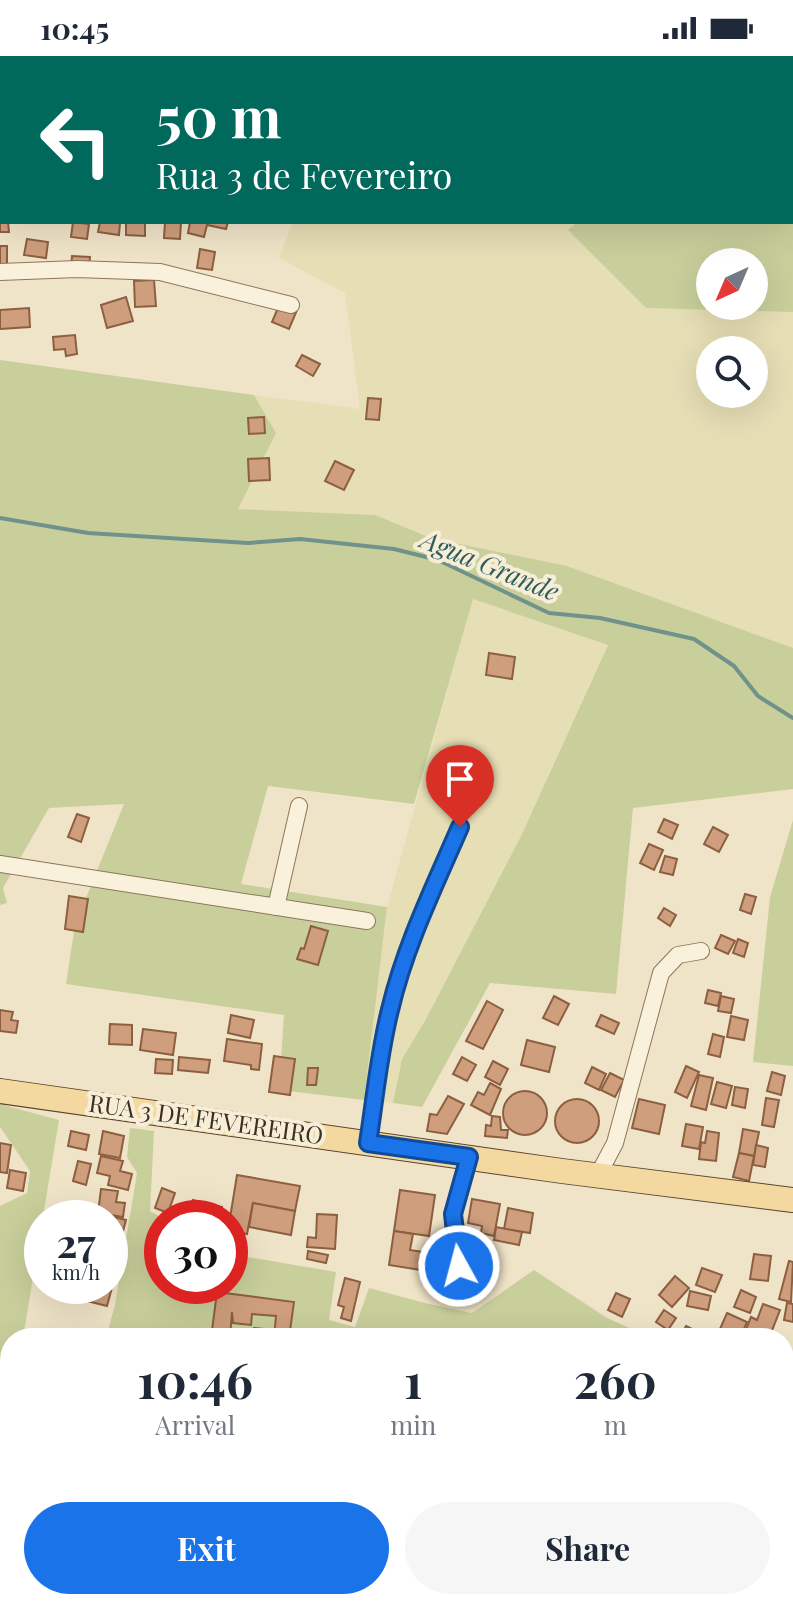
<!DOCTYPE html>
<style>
body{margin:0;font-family:"Playfair Display",serif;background:#f6f6f7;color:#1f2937;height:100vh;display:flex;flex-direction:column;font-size:30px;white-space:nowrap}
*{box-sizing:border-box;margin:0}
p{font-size:26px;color:#747a83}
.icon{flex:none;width:44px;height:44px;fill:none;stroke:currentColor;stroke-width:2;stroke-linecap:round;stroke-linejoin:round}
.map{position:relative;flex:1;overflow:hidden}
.side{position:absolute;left:0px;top:1272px;width:794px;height:282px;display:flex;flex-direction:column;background:#fff;border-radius:32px 32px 0 0;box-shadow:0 8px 32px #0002}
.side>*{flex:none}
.guide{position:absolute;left:0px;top:0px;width:794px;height:168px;box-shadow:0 8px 32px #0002;background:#00695c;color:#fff;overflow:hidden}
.needle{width:52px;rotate:224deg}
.fabs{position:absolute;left:696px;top:192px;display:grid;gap:16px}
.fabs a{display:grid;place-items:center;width:72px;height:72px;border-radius:50%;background:#fff;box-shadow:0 8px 32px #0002;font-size:40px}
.speed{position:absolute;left:24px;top:1144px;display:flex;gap:16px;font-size:40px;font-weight:700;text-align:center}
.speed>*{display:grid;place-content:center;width:104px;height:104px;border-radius:50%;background:#fff;box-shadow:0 8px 32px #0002;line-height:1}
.speed small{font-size:20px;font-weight:400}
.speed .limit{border:12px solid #d22;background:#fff;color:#111}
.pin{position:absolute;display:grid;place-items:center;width:68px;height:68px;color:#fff;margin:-82px -34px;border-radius:50% 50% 50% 0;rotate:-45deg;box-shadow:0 0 8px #0007}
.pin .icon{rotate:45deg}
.me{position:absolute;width:88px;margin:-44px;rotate:353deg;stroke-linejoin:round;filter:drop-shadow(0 0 6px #0008)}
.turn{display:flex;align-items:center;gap:28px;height:168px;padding:0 24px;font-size:36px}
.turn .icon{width:104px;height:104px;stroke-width:2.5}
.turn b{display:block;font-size:56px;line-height:68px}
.eta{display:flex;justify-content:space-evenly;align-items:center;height:136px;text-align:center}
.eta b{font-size:48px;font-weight:700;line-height:56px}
.primary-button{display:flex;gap:16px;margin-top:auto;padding:16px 24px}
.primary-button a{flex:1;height:92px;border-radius:48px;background:#1a73e8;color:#fff;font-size:32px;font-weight:700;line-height:92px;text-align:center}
.primary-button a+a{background:#f6f6f7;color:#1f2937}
.status{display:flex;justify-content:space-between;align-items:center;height:56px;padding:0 40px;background:#fff;direction:ltr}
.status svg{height:22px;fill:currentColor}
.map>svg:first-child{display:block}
.farmland{fill:#e6deb5;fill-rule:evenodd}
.green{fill:#c9cf9b;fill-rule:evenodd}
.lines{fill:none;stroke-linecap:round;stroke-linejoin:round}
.stream{stroke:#6f938a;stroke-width:4}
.building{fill:#cf9f7d;stroke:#8d5f41;stroke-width:2}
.street-casing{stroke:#8d765c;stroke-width:18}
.primary-casing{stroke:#5b4430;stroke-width:26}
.street{stroke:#faf1dc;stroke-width:16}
.primary{stroke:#f3d9a0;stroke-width:24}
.route-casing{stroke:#114b97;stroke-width:20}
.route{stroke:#1a73e8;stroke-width:14}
.labels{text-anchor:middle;stroke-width:8;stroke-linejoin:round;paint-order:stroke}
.street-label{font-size:24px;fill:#3d2e20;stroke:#f7eed8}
.water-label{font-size:26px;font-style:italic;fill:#2f5d5a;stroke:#f7eed8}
</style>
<div class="status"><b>10:45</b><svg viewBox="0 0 49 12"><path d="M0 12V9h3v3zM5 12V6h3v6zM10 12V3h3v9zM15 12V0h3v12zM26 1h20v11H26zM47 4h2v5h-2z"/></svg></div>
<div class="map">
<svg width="793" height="1553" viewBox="0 0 793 1553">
<rect width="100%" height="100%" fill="#f0e4c8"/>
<!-- farmland -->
<g class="farmland">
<path d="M374,0H714L373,2Z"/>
<path d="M293,166H577L569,175L646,252L793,256V592L567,510L431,482L375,459L237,453L276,377L254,339L360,353L345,237L279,202ZM710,294H754V338H710Z"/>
<path d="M473,542L608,588L522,778L426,963L402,1003L393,1047L364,1044L387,851Z"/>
</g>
<!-- green -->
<g class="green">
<path d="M793,128V256L646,252L568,174L577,166H792ZM710,206H754V250H710Z"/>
<path d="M0,304L254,339L276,377L238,453L375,459L431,482L567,510L793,592V733L633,752L616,938L490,927L422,1051L393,1047L402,1003L426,963L522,778L608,589L473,543L414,748L268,730L241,828L387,851L364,1044L279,1034L284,959L66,928L75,869L124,748L49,752L3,832L7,847L0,849Z"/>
<path d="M793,764V1010L753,1006L770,841Z"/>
<path d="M0,1048L59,1064L23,1282H10V1544L777,1545L784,1544L793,1536V1553H0V1150L27,1137L30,1115L0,1071Z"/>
<path d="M130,1072L154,1075L150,1155L162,1162V1230H230V1198L336,1216L329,1264L355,1271L369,1232L429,1248L472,1257L534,1214L607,1262L652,1282H106L115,1249L137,1117L127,1101Z"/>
</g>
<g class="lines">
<!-- stream -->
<g class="stream">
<path d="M0,462L88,477L248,487L300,483L394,493L438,504L549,557L600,562L694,583L734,610L758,640L793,662"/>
<path d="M0,1511L10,1516"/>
<path d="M66,1544L86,1553"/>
</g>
</g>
<!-- building -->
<g class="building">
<path d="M2,56V99H0V57Z"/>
<path d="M0,163L2,166H8L9,176H0Z"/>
<path d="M73,166L89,168L87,183L71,181Z"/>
<path d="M100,166L120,167L119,179L98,176Z"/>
<path d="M126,166H145V180L126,179Z"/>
<path d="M165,166H181L180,183L164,182Z"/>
<path d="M190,166H228L226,173L207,169L204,181L188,177Z"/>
<path d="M27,183L48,186L46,202L24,199Z"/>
<rect x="0" y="190" width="7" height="19"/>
<path d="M200,193L215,196L212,214L197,212Z"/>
<path d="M72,200L90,201L89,212L71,211Z"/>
<path d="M154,224L156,250L135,251L134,225Z"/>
<path d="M126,241L133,265L107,272L101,249Z"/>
<path d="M280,247L297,254L289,273L272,266Z"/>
<path d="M29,252L30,271L0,273V254Z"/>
<path d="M75,279L77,298L66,300L65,293L54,294L53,281Z"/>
<path d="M302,299L320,308L313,320L296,310Z"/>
<path d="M368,342L381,343L379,364L366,363Z"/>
<path d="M264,361L265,377L249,378L248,362Z"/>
<path d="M269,402L270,424L249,425L248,403Z"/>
<path d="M335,405L354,414L344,434L325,425Z"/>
<path d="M489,597L515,601L512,623L486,619Z"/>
<path d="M77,758L89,762L81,786L68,781Z"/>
<path d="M664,763L678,769L672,783L658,776Z"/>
<path d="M713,771L728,779L719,796L704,788Z"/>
<path d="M649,788L663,794L654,814L640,807Z"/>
<path d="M665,800L677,803L673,819L660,816Z"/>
<path d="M745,838L756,841L751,858L740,854Z"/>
<path d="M69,840L88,843L83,876L65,873Z"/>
<path d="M664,852L676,859L670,870L658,862Z"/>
<path d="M311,870L328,875L318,909L297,903L301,892L304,893Z"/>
<path d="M721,879L735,885L728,898L715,892Z"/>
<path d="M738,883L748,887L744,901L733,897Z"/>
<path d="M708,934L721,937L718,950L705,947Z"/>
<path d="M554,940L569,948L558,969L543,962Z"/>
<path d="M721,940L734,943L731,957L718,955Z"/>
<path d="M487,945L503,954L483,993L466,985Z"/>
<path d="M0,954L13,956L11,964L18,965L16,977L0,975Z"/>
<path d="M231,959L254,964L250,982L228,977Z"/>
<path d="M601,959L619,967L614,978L596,970Z"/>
<path d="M731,960L748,964L744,984L727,981Z"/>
<path d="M110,968L132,969V989L109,988Z"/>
<path d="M143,973L176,977L173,999L140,994Z"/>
<path d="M713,978L724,981L720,1001L708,998Z"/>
<path d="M227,983L262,988L259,1014L251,1013V1009L224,1005Z"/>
<path d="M527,984L555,991L549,1016L521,1009Z"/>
<path d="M274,1000L295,1003L290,1039L269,1036Z"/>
<path d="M179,1001L210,1004L208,1017L178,1014Z"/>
<path d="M462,1001L476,1009L467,1025L453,1018Z"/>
<path d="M156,1003L173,1004L172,1018L155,1017Z"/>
<path d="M493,1005L508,1013L500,1029L485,1021Z"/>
<path d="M686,1010L699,1016L687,1042L675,1036Z"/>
<path d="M592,1011L606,1018L599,1034L585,1027Z"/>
<path d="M308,1012H318L316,1029H307Z"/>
<path d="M772,1016L785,1020L781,1039L767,1035Z"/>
<path d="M610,1017L624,1024L615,1041L601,1034Z"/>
<path d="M699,1019L713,1022L706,1054L691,1050Z"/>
<path d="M717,1026L732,1030L726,1052L711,1048Z"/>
<path d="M490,1027L501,1033L490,1059L471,1049L478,1036L484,1039Z"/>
<path d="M735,1031L748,1033L745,1052L732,1049Z"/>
<circle cx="525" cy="1057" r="22"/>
<path d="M448,1040L464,1048L447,1078L427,1075L430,1058L437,1059Z"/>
<path d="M766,1042L779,1044L774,1071L762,1069Z"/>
<circle cx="577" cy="1065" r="22"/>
<path d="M639,1043L665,1049L659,1078L632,1072Z"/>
<path d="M492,1060L500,1061L501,1074H508L507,1082L485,1080L486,1069L491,1070Z"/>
<path d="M686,1068L703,1071L699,1093L682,1090Z"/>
<path d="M743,1073L759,1076L754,1100L739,1097Z"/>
<path d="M71,1075L89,1079L86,1094L68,1090Z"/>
<path d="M103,1075L124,1080L120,1102L99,1098Z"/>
<path d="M707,1075L719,1077L716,1105L699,1103L701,1086L705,1087Z"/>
<path d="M0,1087L11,1089L7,1117L0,1116Z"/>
<path d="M756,1089L768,1092L765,1111L753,1109Z"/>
<path d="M739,1097L754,1100L749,1125L733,1121Z"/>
<path d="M101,1100L123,1105L120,1115L132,1118L128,1134L108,1129L110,1120L97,1117Z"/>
<path d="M78,1105L91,1108L86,1129L73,1125Z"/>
<path d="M10,1114L26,1117L23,1135L7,1132Z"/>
<path d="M237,1119L300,1130L295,1155L253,1147L247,1178L230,1175V1162Z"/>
<path d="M162,1132L175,1137L168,1157L155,1152Z"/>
<path d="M101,1133L118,1135L116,1146L125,1147L123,1161L98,1157Z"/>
<path d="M400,1134L435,1139L429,1180L394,1175Z"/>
<path d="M472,1143L500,1148L494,1180L481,1177L482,1170L468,1167Z"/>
<path d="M193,1144L222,1151L219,1162H189Z"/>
<path d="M253,1147L295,1155L291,1179L249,1171Z"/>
<path d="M57,1152L72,1154L71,1162H55Z"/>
<path d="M508,1152L533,1157L530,1177L504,1173Z"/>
<path d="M317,1158L337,1159L335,1193L307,1191L308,1181L316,1182Z"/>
<path d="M110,1160L126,1164L122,1179L110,1176Z"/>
<path d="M496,1171L522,1176L519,1189L494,1184Z"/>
<path d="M394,1175L413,1178L410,1194L436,1198L433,1216L389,1209Z"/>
<path d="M308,1195L328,1199L326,1207L307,1203Z"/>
<path d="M754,1198L771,1200L768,1225L750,1223Z"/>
<path d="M789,1205L793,1206L791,1246L779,1243Z"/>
<path d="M702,1212L722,1219L715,1236L696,1229Z"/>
<path d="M675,1220L689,1232L672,1251L659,1239Z"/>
<path d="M345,1222L360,1226L351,1265L341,1262L344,1251L338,1249Z"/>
<path d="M110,1223H113L111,1235L89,1230H110Z"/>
<path d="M91,1230L111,1235L107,1250L87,1245Z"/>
<path d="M741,1234L756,1241L750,1257L734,1251Z"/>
<path d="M690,1235L711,1240L708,1254L687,1250Z"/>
<path d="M217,1236L294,1246L289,1282H274L276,1260L252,1258L251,1269L233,1267L232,1256L230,1281L236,1282H211Z"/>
<path d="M616,1237L630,1243L622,1261L608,1254Z"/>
<path d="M787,1247L793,1248V1266L784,1264Z"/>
<path d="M763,1248L780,1254L769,1282L745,1276L751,1261L757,1264Z"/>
<path d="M664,1254L676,1262L668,1274L656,1266Z"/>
<path d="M727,1257L747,1266L740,1282H716Z"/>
<path d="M686,1270L698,1276L695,1282H680Z"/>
<path d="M254,1272L273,1274L272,1282H253Z"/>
<path d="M784,1312L793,1319V1325L788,1332L784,1329Z"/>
<path d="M791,1501H793V1527L784,1523Z"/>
</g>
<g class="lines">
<!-- street casing -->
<g class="street-casing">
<g id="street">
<path d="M0,216L77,213L160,216L291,249"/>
<path d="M0,808L367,865"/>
<path d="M276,851L299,750"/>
<path d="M368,1087C375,1042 379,997 389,954C405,890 434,831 460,771"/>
<path d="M598,1119L615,1087L661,917L678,899L701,895"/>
<path d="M462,1229L457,1228L458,1193L453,1158L469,1101"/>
</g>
</g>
<!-- primary casing -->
<g class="primary-casing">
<path id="primary" d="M0,1035L562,1115L793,1144"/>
</g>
<!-- street -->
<use href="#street" class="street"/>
<!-- primary -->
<use href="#primary" class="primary"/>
</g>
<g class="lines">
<!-- route casing -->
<g class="route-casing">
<path id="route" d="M459,1210L453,1158L469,1101L368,1087C375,1042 379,997 390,954C405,890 434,831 460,771"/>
</g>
<!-- route -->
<use href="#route" class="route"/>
</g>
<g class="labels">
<!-- street labels -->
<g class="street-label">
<text transform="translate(206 1064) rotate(8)" y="8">RUA 3 DE FEVEREIRO</text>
</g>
<!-- water labels -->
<g class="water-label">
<text transform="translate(490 510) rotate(22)" y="9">Agua Grande</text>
</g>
</g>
</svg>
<div class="fabs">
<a><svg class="needle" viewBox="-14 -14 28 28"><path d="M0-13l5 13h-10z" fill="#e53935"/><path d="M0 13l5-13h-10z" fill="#747a83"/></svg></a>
<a><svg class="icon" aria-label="search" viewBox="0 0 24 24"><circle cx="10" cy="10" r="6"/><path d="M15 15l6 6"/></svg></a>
</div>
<div class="speed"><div>27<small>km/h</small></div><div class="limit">30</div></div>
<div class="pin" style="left:460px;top:771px;background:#d93025"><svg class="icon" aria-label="arrive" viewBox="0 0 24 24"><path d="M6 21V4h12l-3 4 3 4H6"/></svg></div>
<svg class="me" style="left:459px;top:1210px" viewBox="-20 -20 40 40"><circle r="17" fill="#1a73e8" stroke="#fff" stroke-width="3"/><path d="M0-11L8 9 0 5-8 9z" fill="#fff"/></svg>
<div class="guide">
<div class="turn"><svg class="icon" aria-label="left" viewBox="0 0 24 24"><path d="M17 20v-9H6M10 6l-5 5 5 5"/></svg><div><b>50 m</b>Rua 3 de Fevereiro</div></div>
</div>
<section class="side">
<div class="eta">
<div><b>10:46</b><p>Arrival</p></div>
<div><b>1</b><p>min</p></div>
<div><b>260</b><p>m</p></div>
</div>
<div class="primary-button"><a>Exit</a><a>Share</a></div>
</section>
</div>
